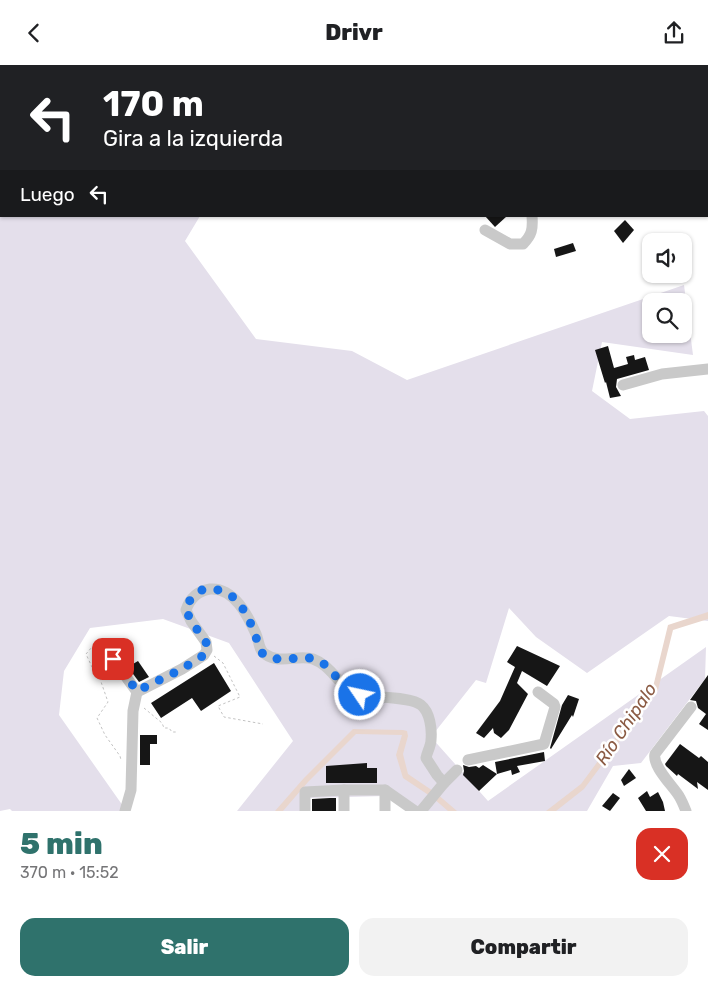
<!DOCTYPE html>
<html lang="es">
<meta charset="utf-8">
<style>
body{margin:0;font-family:Rubik,sans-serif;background:#f2f2f2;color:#202124;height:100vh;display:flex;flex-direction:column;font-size:19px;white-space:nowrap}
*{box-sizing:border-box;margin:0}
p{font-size:16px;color:#757577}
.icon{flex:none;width:28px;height:28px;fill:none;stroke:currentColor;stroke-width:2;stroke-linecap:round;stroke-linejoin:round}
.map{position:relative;height:746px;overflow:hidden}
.sheet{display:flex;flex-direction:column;background:#fff;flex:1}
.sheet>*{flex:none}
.banner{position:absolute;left:0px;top:0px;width:709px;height:152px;box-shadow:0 1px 4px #0004;background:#202124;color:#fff;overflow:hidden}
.controls{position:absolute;left:642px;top:168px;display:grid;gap:10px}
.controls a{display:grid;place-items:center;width:50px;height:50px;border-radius:10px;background:#fff;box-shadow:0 1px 4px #0004;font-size:25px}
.pin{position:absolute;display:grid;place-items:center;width:42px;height:42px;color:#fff;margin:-21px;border-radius:10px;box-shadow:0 2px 8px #0006}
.me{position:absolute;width:55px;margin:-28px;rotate:304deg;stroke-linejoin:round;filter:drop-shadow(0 0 4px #0008)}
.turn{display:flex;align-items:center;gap:18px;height:105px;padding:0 20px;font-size:22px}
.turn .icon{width:65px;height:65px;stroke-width:2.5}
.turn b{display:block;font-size:35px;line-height:42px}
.then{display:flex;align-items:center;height:48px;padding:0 20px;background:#0003;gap:10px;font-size:19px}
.round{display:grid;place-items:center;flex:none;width:52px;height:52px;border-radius:15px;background:#f2f2f2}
.head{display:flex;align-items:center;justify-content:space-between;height:85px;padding:0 20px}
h1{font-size:30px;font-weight:800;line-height:38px;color:#2f726c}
.action{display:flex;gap:10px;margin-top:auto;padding:10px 20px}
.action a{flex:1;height:58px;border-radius:15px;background:#2f726c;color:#fff;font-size:20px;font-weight:800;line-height:58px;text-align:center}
.action a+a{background:#f2f2f2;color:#202124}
header{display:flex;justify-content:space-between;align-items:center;height:65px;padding:0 20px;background:#fff;font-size:22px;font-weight:800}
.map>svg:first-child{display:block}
.green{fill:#e4dfeb;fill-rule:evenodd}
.water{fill:#e9d6cd}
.building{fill:#161616}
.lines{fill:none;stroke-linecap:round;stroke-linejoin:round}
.path{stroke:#c3c3c3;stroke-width:1;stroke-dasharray:2.5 2.5;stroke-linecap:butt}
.minor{stroke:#c9c9c9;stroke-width:11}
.route{stroke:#1a73e8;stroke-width:9;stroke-dasharray:0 16.2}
.labels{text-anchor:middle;stroke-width:5;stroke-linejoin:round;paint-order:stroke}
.water-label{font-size:18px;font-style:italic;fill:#8b5b44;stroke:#fff}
</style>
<header><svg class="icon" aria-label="back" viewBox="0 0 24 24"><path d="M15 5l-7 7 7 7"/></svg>Drivr<svg class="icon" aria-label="share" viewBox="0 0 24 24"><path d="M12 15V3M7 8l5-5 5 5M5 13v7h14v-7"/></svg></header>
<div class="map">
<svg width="708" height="746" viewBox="0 0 708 746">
<rect width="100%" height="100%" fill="#fff"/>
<!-- green -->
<path class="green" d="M0,41H1V151H200L185,176L256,274L352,286L407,315L684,220L693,290L602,277L592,326L630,354L704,346L708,351V556L669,551L587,608L536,572L509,543L486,618L476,615L431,672L488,736L706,582L705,614L641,698L613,701L587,746H423L385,731L310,733L306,746H237L293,676L229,578L163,554L90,563L64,606L59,650L123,741L120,746H12L10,744L0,746ZM651,236H684V269H651Z"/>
<!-- water -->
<g class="water">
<path d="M708,547V554L673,565L658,625L584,724L556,746H546L581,719L653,622L668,560Z"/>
<path d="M353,664L403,665L407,666L408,671L403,689L408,709L436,728L457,746H448L433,733L403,713L396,690L402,670L356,669L308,717L283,746H275L304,713Z"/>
</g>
<!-- building -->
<g class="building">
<path d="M485,151H507L495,162Z"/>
<path d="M625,155L634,165L623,178L614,166Z"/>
<path d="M573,178L576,186L556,192L554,184Z"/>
<path d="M608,281L614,303L628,299L626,292L634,290L635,295L645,292L649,305L617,314L616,322L621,331L610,333L606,317L605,318L595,285Z"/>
<path d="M517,581L560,601L547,621L522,606L517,618L528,629L509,665L501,673L494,668L493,663L484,673L476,668L500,636L515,602L507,597Z"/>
<path d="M138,596L149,612L139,617L128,602Z"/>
<path d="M214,598L231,626L201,646L192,633L161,653L151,638Z"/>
<path d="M708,610V665L699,659L706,649L698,643L696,636L690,635Z"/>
<path d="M568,630L579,634L573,652L572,650L551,684L550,683L562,640Z"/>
<path d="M140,670H157V679H150V700H140Z"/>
<path d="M680,679L699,693L701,691L708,697V725L697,717L698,724L678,709L677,711L666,701L665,699Z"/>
<path d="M544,687L545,696L517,701L520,707L512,710L511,705L497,709L495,697Z"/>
<path d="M367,698V703H377V718H326V701Z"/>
<path d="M463,700L469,702L476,701L479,703L483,700L497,709L479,726L463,710L464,706Z"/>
<path d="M629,704L636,713L624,721L621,715Z"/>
<path d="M647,726L650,732L658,727L663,737L665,746H646L638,733Z"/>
<path d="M613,728L620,733L610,746L602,741Z"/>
<path d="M330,733H336V746H312V734Z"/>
</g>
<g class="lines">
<!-- path -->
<g class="path">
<path d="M109,587L103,583L92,582L86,589L92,602L99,611L108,637L97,653L105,670L120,691L121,695"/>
<path d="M214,591L223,598L240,632L218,641L224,652L263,659"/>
<path d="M144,643L162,658L164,663H169L172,667H177"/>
</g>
<!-- minor -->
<g class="minor">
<path d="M703,0L704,1"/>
<path d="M708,9V11"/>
<path d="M708,109V110"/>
<path d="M485,165L510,179H523C532,170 533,164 532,151"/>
<path d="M623,320L662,309L708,304"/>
<path d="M113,594L137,627L182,604L204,590L207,585L206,577L191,556L186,545C190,533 198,526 210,524C234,522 248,551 256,569C259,576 259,586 265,589C280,600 298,589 313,594C333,601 340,625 361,630C375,633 410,631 421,640C430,647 432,664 431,675C431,681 427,687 426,693L437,710L444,718L457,705"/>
<path d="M468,695L544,679L555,642L554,639L538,627"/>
<path d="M385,725V746"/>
<path d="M125,746L131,725L133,646L137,627"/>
<path d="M305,746V727L344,725H385L415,746"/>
<path d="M344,746V725"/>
<path d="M421,746L444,718"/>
<path d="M686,746C684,741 682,736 679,731C672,720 652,701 655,689L691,642"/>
</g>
</g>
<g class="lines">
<!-- route -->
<path class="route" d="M113,594L137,626L182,604L204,590L207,586L206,577L191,556L186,545L190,535L202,525L216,524L233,532L247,549L262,588L272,594L311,593L323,598L348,624L360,630"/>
</g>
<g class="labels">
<!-- water labels -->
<g class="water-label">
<text transform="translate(626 659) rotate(-56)" y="6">Río Chipalo</text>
</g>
</g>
</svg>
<div class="controls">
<a><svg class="icon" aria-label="sound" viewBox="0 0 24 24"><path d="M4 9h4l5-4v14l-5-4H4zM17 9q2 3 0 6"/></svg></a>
<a><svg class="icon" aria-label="search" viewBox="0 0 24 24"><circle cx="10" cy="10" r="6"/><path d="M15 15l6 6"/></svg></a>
</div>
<div class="pin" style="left:113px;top:594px;background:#d93025"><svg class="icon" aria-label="arrive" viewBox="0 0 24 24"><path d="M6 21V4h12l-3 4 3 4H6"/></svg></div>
<svg class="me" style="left:360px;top:630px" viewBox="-20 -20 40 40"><circle r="17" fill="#1a73e8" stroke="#fff" stroke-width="3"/><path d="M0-11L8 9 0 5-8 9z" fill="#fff"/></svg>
<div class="banner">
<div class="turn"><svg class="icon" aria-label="left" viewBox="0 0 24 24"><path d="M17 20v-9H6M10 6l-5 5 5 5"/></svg><div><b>170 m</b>Gira a la izquierda</div></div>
<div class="then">Luego<svg class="icon" aria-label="left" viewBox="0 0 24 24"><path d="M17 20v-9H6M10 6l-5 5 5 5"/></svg></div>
</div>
</div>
<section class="sheet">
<div class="head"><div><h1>5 min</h1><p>370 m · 15:52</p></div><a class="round" style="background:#d93025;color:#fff"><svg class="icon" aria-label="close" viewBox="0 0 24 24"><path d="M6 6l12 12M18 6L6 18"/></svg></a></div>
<div class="action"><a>Salir</a><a>Compartir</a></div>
</section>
